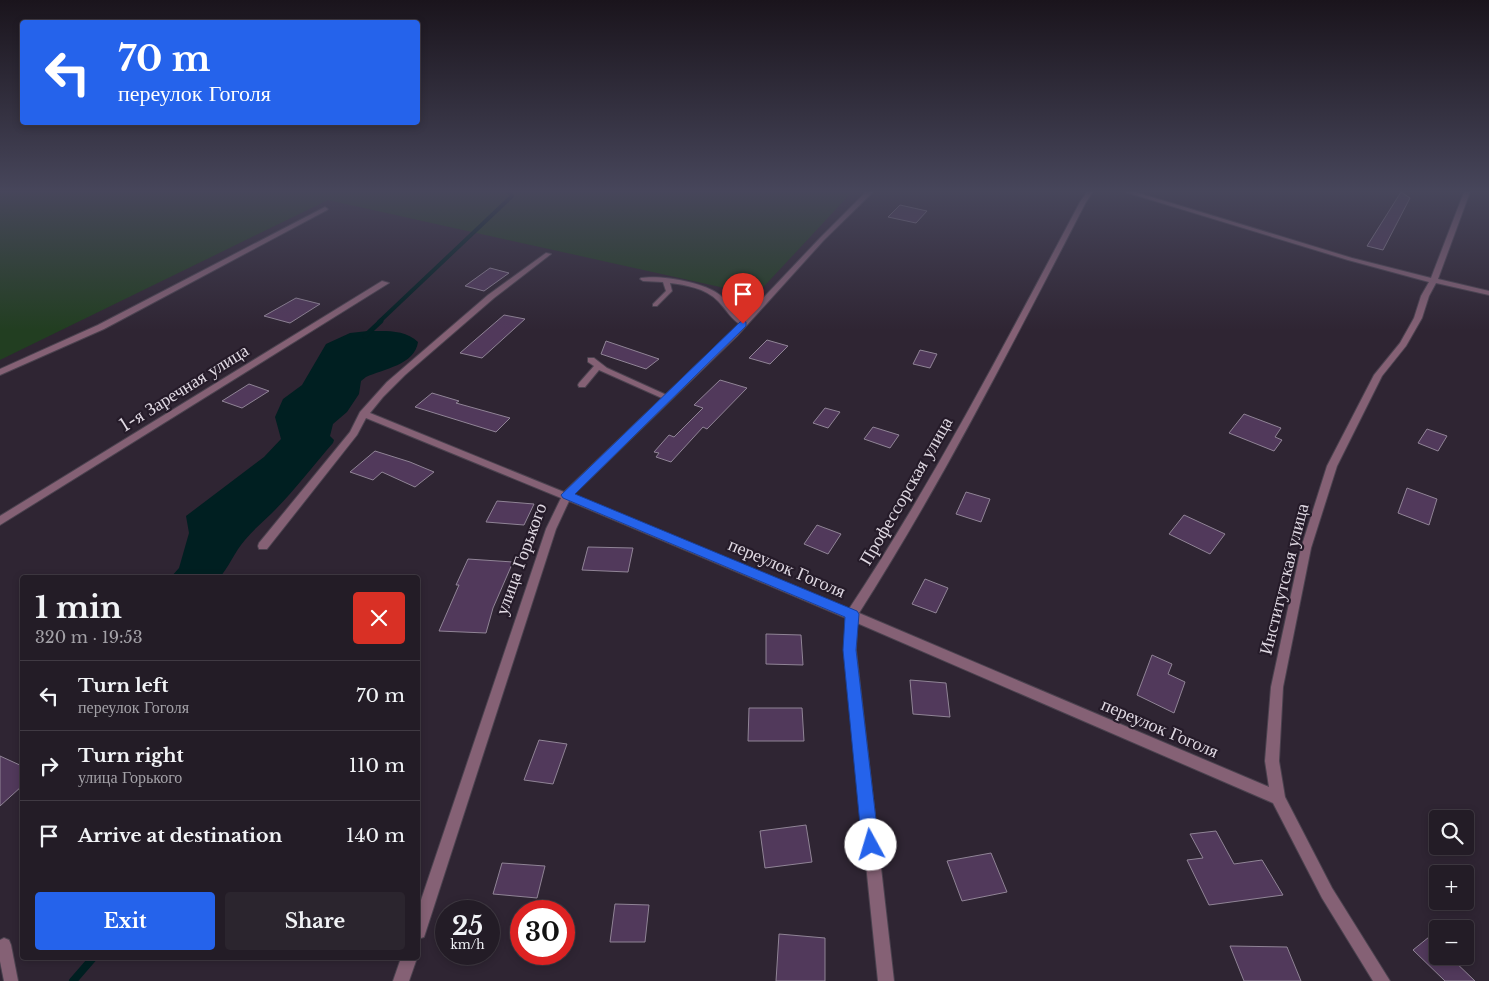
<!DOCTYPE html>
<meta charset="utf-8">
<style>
body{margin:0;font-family:"Libre Baskerville",serif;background:#2b252e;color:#f1f3f6;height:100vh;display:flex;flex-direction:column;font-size:19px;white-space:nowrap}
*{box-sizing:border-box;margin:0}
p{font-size:16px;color:#a3a1a7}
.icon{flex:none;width:28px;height:28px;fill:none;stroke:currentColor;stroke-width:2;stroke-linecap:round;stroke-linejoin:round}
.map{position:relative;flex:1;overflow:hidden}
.drawer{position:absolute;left:20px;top:575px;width:400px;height:385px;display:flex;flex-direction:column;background:#231c26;border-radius:5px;box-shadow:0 2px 8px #0003,0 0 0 1px #403a43}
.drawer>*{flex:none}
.banner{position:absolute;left:20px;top:20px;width:400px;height:105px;border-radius:5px;box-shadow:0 2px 8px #0003,0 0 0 1px #403a43;background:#2563eb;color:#fff;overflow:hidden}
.tools{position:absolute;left:1429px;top:810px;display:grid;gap:10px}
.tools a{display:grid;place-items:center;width:45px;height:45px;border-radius:5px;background:#231c26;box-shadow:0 2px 8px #0003,0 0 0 1px #403a43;font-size:25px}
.speed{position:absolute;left:435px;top:900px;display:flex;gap:10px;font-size:25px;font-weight:700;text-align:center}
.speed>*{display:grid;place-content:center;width:65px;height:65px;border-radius:50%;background:#231c26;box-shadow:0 2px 8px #0003,0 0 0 1px #403a43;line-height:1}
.speed small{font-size:12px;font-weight:400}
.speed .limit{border:8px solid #d22;background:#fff;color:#111}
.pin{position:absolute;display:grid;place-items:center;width:42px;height:42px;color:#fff;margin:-51px -21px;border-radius:50% 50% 50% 0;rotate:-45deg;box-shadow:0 0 5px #0007}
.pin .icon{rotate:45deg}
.me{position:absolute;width:55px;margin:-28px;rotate:354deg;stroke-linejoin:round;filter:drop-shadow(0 0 4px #0008)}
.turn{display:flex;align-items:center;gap:18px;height:105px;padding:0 15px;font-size:22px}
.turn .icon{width:65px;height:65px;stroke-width:2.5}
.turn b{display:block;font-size:35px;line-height:42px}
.round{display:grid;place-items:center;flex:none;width:52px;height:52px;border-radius:5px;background:#2b252e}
.summary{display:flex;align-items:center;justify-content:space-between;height:85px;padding:0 15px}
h1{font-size:30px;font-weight:700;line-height:38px}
.cta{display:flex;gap:10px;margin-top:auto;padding:10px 15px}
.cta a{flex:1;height:58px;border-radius:5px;background:#2563eb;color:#fff;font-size:20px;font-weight:700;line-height:58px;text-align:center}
.cta a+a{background:#2b252e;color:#f1f3f6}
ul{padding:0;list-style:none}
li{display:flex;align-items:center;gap:15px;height:70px;padding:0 15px;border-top:1px solid #403a43}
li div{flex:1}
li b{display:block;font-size:19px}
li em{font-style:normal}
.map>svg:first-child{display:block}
.green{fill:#223e21}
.water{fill:#001f21}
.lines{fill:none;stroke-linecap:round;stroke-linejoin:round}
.stream-far2{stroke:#001f21;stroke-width:4}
.stream-far1{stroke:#001f21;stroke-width:5}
.stream{stroke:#001f21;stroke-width:8}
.building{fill:#51395b;stroke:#908496}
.service-casing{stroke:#4b424f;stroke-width:2}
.minor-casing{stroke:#4b424f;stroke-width:2}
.service{fill:#856175;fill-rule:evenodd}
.minor{fill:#856175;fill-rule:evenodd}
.route{fill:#2563eb;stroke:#184099}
.labels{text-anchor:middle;stroke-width:4.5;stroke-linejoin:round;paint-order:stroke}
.street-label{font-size:18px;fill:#e0d9e3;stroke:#251b29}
</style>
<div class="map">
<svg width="1489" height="981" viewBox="0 0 1489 981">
<rect width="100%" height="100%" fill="#2f2533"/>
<!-- green -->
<path class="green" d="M0,192H852L756,295L328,200L0,360Z"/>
<!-- water -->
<path class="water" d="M368,331C385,331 405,329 418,342C415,365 383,369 366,377L361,381L359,394L347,412L333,424L330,436L334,440L333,443C313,466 294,491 272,513C263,522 253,530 245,540C235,551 228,569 219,578L171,577L179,568L189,533L186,516L264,457L281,439L275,417L283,399L302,385L326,344L350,333Z"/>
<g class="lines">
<!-- stream-far2 -->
<path class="stream-far2" d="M379,322L512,196L509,192"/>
<!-- stream-far1 -->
<path class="stream-far1" d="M365,336L381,321"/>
<!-- stream -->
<path class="stream" d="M73,981L93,958"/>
</g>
<!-- building -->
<g class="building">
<path d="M1401,192L1410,198L1383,250L1367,246Z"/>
<path d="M900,205L927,211L916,223L888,217Z"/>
<path d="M490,268L509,273L484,291L465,286Z"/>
<path d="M296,298L320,304L290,323L264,316Z"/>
<path d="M504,315L525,319L482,358L460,353Z"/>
<path d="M767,340L788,346L770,364L749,358Z"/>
<path d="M606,341L659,359L646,369L601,354Z"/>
<path d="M920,350L937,354L930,368L913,364Z"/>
<path d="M720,380L747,388L707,429L703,427L671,462L656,457L659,453L654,452L669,435L674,437L703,408L694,405Z"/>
<path d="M249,384L269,391L242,408L222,401Z"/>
<path d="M432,393L459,401L456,403L510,418L496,432L415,407Z"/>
<path d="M825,408L840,412L828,428L813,423Z"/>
<path d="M1244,414L1281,428L1275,437L1282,440L1274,451L1229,433Z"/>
<path d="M873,427L899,435L890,448L864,439Z"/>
<path d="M1427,429L1447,436L1438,451L1418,443Z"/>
<path d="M375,451L410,462L434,472L415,487L382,472L373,480L350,472Z"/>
<path d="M1407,488L1437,499L1429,525L1398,513Z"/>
<path d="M966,492L990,499L981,522L956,514Z"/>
<path d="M497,501L534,504L524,525L486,522Z"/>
<path d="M1184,515L1225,534L1210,554L1169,534Z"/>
<path d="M817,525L841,534L828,554L804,544Z"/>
<path d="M588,547L633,548L628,572L582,570Z"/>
<path d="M468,559L513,562L493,608L486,633L439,631L459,585H456Z"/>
<path d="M925,579L948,588L936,613L912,604Z"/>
<path d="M766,634L801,635L803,665L766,664Z"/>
<path d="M1152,655L1172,664L1168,674L1185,682L1174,713L1137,695Z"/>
<path d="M910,680L946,683L950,717L913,714Z"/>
<path d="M749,708H802L804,741H748Z"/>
<path d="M539,740L567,744L553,784L524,780Z"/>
<path d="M0,756L22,766V786L0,806Z"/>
<path d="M806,825L812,862L765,868L760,831Z"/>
<path d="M1216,831L1234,864L1262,860L1283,895L1209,905L1187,860L1203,858L1190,834Z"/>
<path d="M991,853L1007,892L962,901L947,861Z"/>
<path d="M502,863L545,866L537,898L493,894Z"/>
<path d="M615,904L649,905L645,942H610Z"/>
<path d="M779,934L825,938V981H776Z"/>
<path d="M1429,937L1438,945V956H1449L1475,981H1445L1413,950Z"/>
<path d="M1230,946L1287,947L1301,981H1244Z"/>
</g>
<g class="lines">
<!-- service casing -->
<g class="service-casing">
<g id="service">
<path d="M641,278C662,275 703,282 720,295C729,303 738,315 746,324L743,326C732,321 726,309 718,301C705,288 686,285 670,283L672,291L657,306H653V304L666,291L663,282L643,281L640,279Z"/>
<path d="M588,358H594L607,368L671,397L667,399H664L599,370L585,387H579L578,385L579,383L594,366L588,362Z"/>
<path d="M4,938L9,940L11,945L18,981H4L0,961V940Z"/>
</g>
</g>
<!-- minor casing -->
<g class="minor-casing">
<g id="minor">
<path d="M866,192H873L824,240L737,336L573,495L849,609C935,479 1007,340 1080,202L1087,192H1093L1086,202C1014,341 943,481 859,613L1269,787L1265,761L1271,687L1301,548L1327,466L1374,375L1400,343L1414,318L1421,296L1429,282L1348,260L1125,192H1135L1352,258L1431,278L1464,192H1470L1438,279L1489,291V295L1436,283L1429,296L1422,318L1406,346L1382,376L1337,466L1311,548L1283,687L1279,761L1285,797L1332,888L1390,981H1373L1322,898L1273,803L857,623L856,650L894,981H878L844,650L846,618L569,501L556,529L426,931L424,937L418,939V909L546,529L561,498L366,418L357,435L267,549H259L258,546L259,543L350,432L360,412L387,382L488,295L546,253L551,254L494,298L405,375L383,397L370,413L564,492L731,332L820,238Z"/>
<path d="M325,207L328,209L327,210L104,329L0,375V369L98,325Z"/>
<path d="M382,281L389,283L0,525V516Z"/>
<path d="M401,958H417L409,981H393Z"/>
</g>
</g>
<!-- service -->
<use href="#service" class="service"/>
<!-- minor -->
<use href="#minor" class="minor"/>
</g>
<!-- sky -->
<linearGradient id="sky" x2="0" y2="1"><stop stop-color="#1a141c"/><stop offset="0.58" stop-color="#47465b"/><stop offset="1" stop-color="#47465b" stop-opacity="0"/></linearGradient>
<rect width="1489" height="330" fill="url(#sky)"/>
<!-- route -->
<path class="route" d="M743,321L746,322V326L575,494L857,611L859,614L856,650L879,845L877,850L871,853L865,850L862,845L843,650L845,617L563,498L561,495L740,322Z"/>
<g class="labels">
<!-- street labels -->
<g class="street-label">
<text transform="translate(184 388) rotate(-32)" y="6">1-я Заречная улица</text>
<text transform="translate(906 491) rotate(-60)" y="6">Профессорская улица</text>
<text transform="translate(521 559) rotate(-70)" y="6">улица Горького</text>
<text transform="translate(787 568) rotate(23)" y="6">переулок Гоголя</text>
<text transform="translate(1284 579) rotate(-76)" y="6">Институтская улица</text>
<text transform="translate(1160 728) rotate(23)" y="6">переулок Гоголя</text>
</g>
</g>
</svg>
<div class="tools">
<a><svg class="icon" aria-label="search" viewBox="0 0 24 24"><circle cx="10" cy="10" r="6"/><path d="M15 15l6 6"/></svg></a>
<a>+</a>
<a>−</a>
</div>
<div class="speed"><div>25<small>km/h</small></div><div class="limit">30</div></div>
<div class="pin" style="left:743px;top:324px;background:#d93025"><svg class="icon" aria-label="arrive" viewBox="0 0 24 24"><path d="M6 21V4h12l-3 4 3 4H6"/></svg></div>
<svg class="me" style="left:871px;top:845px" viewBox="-20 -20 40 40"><circle r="19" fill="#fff"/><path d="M0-13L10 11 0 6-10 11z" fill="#2563eb"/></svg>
<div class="banner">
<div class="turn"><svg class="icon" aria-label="left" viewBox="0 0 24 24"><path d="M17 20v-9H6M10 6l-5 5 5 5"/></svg><div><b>70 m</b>переулок Гоголя</div></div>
</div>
<section class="drawer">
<div class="summary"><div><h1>1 min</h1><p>320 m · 19:53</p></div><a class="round" style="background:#d93025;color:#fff"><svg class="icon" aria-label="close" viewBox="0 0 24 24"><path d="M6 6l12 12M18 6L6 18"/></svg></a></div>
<ul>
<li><svg class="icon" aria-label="left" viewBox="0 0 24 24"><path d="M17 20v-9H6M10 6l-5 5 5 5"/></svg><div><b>Turn left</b><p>переулок Гоголя</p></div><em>70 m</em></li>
<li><svg class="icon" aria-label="right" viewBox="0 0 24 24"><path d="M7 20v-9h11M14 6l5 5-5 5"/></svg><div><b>Turn right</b><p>улица Горького</p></div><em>110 m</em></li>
<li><svg class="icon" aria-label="arrive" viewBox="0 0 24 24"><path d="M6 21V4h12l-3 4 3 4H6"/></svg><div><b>Arrive at destination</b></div><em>140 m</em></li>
</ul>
<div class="cta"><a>Exit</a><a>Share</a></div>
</section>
</div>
